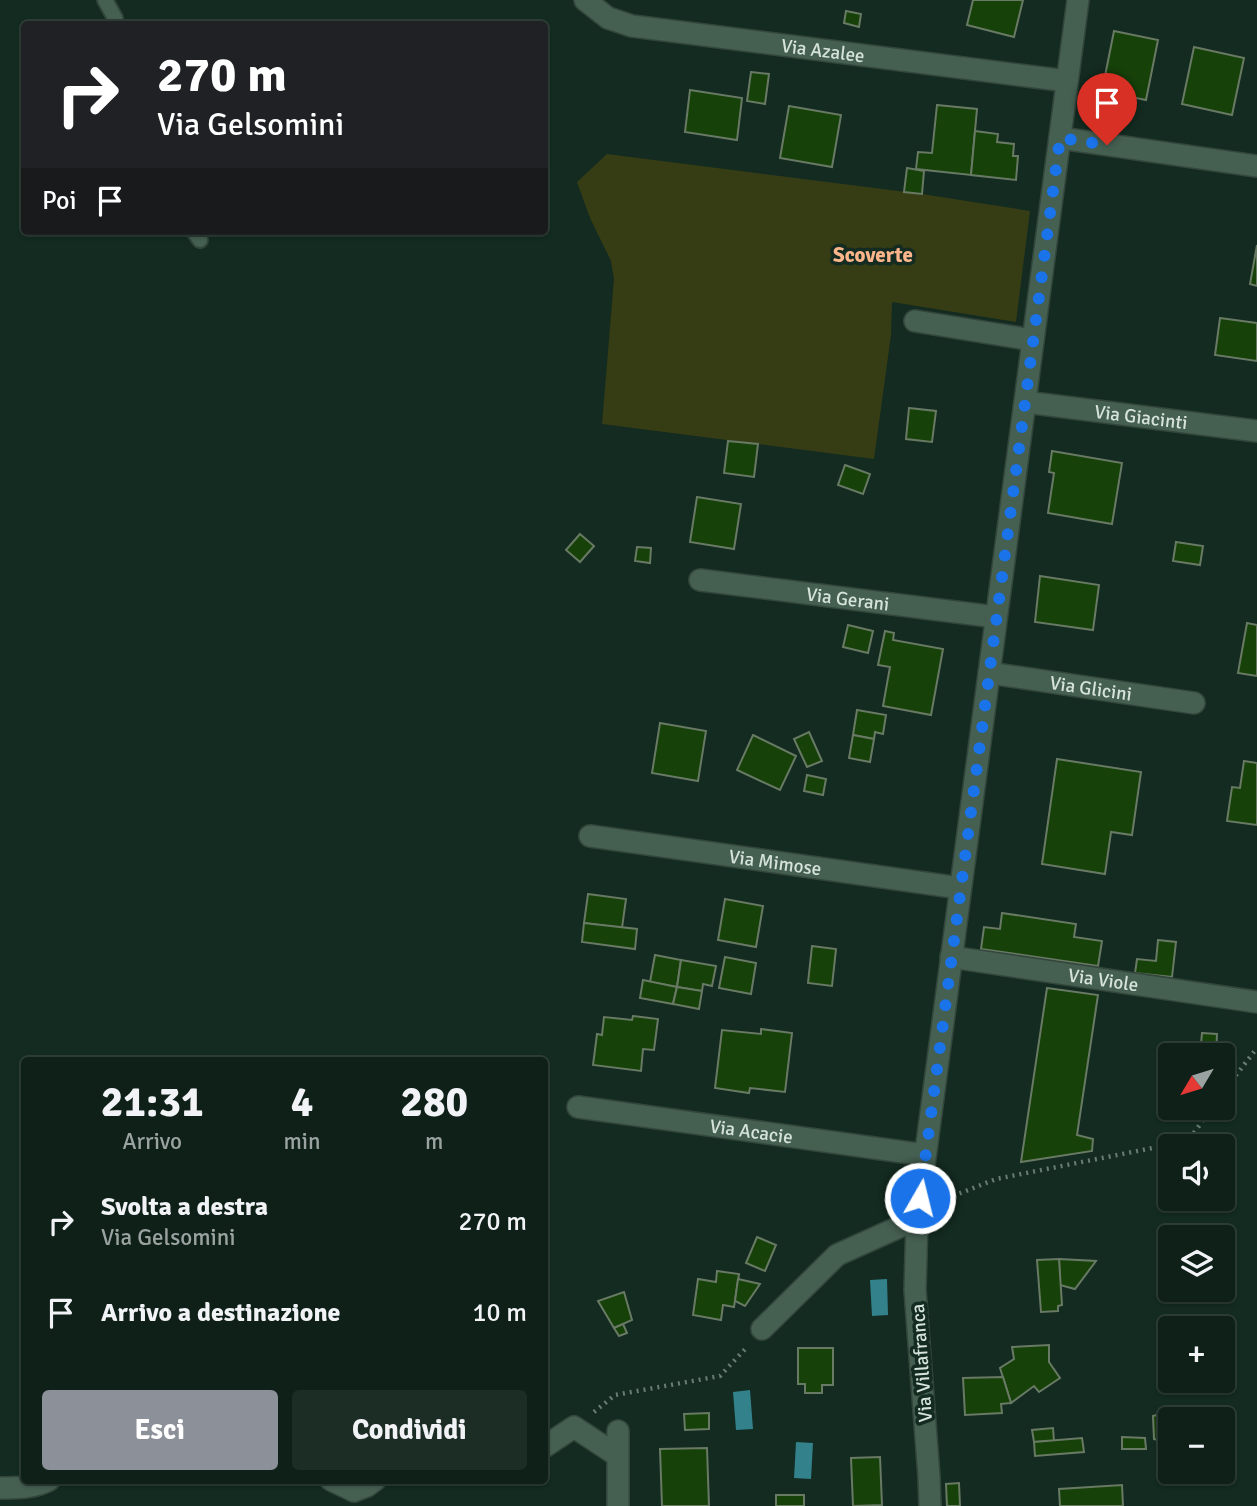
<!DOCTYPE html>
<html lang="it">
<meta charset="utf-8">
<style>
body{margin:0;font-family:Signika,sans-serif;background:#1c2d25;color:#f1f3f6;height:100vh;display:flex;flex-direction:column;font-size:26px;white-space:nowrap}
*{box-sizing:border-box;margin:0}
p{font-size:23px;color:#9ba3a2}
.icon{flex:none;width:38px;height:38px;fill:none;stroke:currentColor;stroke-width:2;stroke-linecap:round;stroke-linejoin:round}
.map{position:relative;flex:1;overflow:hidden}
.sheet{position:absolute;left:21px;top:1057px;width:527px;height:427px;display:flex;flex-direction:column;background:#0e2018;border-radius:7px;box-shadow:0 2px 5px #0004,0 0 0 2px #2e3e37}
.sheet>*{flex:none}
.top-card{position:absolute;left:21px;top:21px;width:527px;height:214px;border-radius:7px;box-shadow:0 2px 5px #0004,0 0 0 2px #2e3e37;background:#202124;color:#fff;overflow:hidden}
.needle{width:46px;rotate:232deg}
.fabs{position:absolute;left:1158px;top:1043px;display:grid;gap:14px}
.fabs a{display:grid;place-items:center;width:77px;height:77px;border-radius:7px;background:#0e2018;box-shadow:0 2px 5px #0004,0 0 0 2px #2e3e37;font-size:35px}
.pin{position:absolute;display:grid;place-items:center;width:60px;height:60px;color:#fff;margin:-72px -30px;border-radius:50% 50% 50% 0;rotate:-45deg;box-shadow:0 0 7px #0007}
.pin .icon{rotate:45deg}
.me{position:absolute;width:77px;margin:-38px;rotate:8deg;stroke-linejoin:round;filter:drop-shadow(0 0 5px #0008)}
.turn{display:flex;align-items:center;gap:24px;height:147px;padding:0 21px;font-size:32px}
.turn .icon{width:91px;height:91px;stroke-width:2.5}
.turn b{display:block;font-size:49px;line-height:60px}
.then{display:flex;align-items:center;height:66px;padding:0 21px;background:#0003;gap:14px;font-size:26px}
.eta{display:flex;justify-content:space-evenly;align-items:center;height:119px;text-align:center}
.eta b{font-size:42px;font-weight:700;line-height:49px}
.primary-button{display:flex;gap:14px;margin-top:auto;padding:14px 21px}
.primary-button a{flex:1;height:80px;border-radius:7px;background:#8c9099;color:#fff;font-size:28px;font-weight:700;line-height:80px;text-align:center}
.primary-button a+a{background:#1c2d25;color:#f1f3f6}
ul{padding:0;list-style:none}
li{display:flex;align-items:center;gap:21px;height:91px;padding:0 21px}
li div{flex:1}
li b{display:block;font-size:26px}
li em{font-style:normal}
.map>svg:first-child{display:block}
.green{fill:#363d15}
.water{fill:#32818b}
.building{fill:#164109;stroke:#687964;stroke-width:2}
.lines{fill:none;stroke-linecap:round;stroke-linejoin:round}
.lane-casing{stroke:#33463c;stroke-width:18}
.street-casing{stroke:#33463c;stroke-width:24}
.path{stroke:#697d73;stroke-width:4.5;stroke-dasharray:2 5;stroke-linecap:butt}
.lane{stroke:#455f51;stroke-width:14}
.street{stroke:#455f51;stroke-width:21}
.route{stroke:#1a73e8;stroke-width:12;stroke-dasharray:0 21.6}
.labels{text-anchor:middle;stroke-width:7;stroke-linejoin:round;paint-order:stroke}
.street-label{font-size:19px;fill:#d5e3db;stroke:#132b20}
.neighbourhood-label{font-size:21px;font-weight:bold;fill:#fdb68c;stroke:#132b20}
</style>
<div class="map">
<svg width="1257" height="1506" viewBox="0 0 1257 1506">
<rect width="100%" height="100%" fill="#132b20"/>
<!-- green -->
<path class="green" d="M607,154L922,194L1030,211L1016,322L892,302L891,335L874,459L602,424L614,279L611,261L590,218L577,182Z"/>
<!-- water -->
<g class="water">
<path d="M887,1279L888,1315L872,1316L870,1280Z"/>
<path d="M750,1390L753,1429L736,1430L733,1392Z"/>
<path d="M796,1442L813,1443L811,1479L794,1478Z"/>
</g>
<!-- building -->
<g class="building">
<path d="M973,0H1023L1014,37L967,25Z"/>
<path d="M846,11L861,14L859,27L844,23Z"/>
<path d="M1114,31L1158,40L1146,100L1102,91Z"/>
<path d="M1194,47L1244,58L1232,115L1182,104Z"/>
<path d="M751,72L769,74L765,104L747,101Z"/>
<path d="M690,90L742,98L737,140L685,132Z"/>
<path d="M937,105L977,109L971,175L916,169L918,152L932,153Z"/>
<path d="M789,106L841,115L832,167L780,158Z"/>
<path d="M975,131L998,134L997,142L1014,144L1013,156H1018L1016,180L971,175Z"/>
<path d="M907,168L924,171L922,194L904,192Z"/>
<path d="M1257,245V286L1250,284Z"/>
<path d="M1220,318L1257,323V361L1215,355Z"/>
<path d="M909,408L936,411L932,442L906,439Z"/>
<path d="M728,441L758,444L754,477L724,473Z"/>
<path d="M1052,451L1122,463L1112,524L1048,513L1054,473L1049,472Z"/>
<path d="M845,465L870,474L863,494L838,485Z"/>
<path d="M697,497L741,504L734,549L690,542Z"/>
<path d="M580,534L594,546L580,562L566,550Z"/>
<path d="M1176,542L1203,546L1200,565L1173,561Z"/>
<path d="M637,547L651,548L650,563L635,561Z"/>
<path d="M1040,576L1099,585L1093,630L1035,622Z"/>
<path d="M1247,623L1257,625V676L1238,673Z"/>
<path d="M848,625L873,631L868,653L843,647Z"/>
<path d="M885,631L894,633L893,640L943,649L931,715L883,706L890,667L878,665Z"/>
<path d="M857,710L886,715L883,734L875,732L874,739L853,735Z"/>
<path d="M660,723L706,731L698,781L652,773Z"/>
<path d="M809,732L822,761L807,767L794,739Z"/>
<path d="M753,735L796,756L780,790L737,770Z"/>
<path d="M853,735L874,739L870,762L849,758Z"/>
<path d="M1057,759L1141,772L1132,835L1111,832L1105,874L1042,864Z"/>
<path d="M1244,761L1257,763V825L1227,821L1232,787L1240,788Z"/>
<path d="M807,775L826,779L823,795L804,791Z"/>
<path d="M588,894L626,899L622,928L584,923Z"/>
<path d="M725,899L763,906L756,947L718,940Z"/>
<path d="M1002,913L1076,924L1074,937L1102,941L1098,966L981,949L984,927L1000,929Z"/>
<path d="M584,923L637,929L635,949L582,942Z"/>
<path d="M1158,940L1176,942L1172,977L1135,973L1137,959L1156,961Z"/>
<path d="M812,946L836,949L832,986L808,983Z"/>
<path d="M655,955L681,960L677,987L650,982Z"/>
<path d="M725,957L756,963L751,994L719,988Z"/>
<path d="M681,960L716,966L712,986L703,984L702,991L677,987Z"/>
<path d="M643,980L677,987L673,1004L640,998Z"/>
<path d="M677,987L702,991L699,1009L673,1004Z"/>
<path d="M1047,988L1098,995L1077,1135L1093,1139L1092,1151L1021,1162Z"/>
<path d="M633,1016L658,1019L654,1050L643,1049L641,1071L593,1065L597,1034L602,1035L604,1017L632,1020Z"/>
<path d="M761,1029L792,1033L785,1092L750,1088L749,1093L715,1088L722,1030L761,1034Z"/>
<path d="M1202,1033L1217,1034L1216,1055H1200Z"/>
<path d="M757,1237L776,1245L765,1271L746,1263Z"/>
<path d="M1059,1259L1096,1261L1075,1289L1060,1285Z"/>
<path d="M1059,1259L1062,1305L1058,1306V1311L1041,1312L1037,1260Z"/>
<path d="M717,1271L739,1274L734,1307L723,1305L721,1320L693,1315L698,1279L716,1282Z"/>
<path d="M738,1279L760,1284L745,1306L735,1301Z"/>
<path d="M624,1292L632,1320L614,1328L598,1301Z"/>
<path d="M623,1324L627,1333L619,1336L614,1328Z"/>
<path d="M1049,1345V1362L1060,1378L1039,1392L1034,1386L1011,1403L1000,1368L1014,1359L1012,1347Z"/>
<path d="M798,1348H833V1385H822V1393H805V1384H798Z"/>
<path d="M1003,1377L1011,1403L1001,1404L1002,1413L965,1415L963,1378Z"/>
<path d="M709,1413V1429L685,1430L684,1414Z"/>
<path d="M1164,1413L1171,1436V1444L1154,1439L1153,1416Z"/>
<path d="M1053,1428L1054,1441L1034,1442L1032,1430Z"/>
<path d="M1122,1437L1145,1438L1146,1449H1122Z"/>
<path d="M1082,1438L1084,1452L1035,1456L1034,1442Z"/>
<path d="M707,1448L709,1506H662L660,1449Z"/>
<path d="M880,1457L882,1505L853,1506L851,1458Z"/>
<path d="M959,1483L960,1506H947L946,1484Z"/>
<path d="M1122,1485L1123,1506H1060L1059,1489Z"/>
<rect x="776" y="1495" width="28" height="11"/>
</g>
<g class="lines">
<!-- lane casing -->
<g class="lane-casing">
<g id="lane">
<path d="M105,0L115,18L116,24"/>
<path d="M194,231L200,240"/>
</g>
</g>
<!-- street casing -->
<g class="street-casing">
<g id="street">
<path id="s1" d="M585,0L608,18L632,26L1067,81"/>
<path d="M1060,138L1257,166"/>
<path d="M915,321L1033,340"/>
<path id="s2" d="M1025,402L1257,431"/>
<path id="s3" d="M700,580L996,617"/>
<path id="s4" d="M989,673L1194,703"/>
<path id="s5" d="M590,836L960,888"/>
<path id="s6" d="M951,957L1257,1002"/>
<path id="s7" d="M578,1107L925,1155"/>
<path d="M762,1329L837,1255L917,1219"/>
<path d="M618,1431V1506"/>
<path d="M544,1447L574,1427L618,1456"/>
<path d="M331,1480L354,1491L367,1486L375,1480"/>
<path d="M0,1488C16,1488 35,1488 49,1480"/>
<path d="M930,1506L929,1477L915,1290L917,1219L1078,0"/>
</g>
</g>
<!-- path -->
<g class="path">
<path d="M1223,1092L1257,1048"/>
<path d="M941,1203L948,1198L996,1179L1188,1141L1212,1108"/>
<path d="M594,1412L615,1395L720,1376L747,1347"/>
</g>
<!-- lane -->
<use href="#lane" class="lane"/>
<!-- street -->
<use href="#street" class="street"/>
</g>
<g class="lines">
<!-- route -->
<path class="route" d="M920,1198L1060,138L1107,145"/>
</g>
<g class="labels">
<!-- street labels -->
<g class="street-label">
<text dy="7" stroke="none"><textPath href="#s1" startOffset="247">Via Azalee</textPath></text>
<text dy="7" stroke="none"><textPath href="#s2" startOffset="117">Via Giacinti</textPath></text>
<text dy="7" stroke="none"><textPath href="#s3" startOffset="149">Via Gerani</textPath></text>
<text dy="7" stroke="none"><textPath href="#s4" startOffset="103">Via Glicini</textPath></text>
<text dy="7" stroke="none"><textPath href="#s5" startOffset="187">Via Mimose</textPath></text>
<text dy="7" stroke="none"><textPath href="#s6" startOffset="154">Via Viole</textPath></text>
<text dy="7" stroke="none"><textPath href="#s7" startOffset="175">Via Acacie</textPath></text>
<text transform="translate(921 1363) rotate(-94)" y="7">Via Villafranca</text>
</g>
<!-- neighbourhood labels -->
<g class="neighbourhood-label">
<text x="873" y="262">Scoverte</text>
</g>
</g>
</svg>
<div class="fabs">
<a><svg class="needle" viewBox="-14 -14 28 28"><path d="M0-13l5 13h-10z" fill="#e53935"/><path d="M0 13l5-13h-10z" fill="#9ba3a2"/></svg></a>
<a><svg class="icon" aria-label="sound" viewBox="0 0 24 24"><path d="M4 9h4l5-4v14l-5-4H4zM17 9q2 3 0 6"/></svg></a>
<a><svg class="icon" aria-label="layers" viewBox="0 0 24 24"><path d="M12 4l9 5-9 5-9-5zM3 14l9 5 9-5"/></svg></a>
<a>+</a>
<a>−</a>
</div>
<div class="pin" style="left:1107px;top:145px;background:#d93025"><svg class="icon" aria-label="arrive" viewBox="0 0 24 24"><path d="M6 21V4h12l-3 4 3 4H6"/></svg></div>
<svg class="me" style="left:920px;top:1198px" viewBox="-20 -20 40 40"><circle r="17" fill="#1a73e8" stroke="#fff" stroke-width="3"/><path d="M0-11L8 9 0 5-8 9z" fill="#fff"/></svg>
<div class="top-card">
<div class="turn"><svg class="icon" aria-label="right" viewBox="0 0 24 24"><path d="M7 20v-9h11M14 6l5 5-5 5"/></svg><div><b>270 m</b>Via Gelsomini</div></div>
<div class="then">Poi<svg class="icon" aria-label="arrive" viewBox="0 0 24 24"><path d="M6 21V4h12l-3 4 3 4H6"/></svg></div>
</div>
<section class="sheet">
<div class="eta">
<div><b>21:31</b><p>Arrivo</p></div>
<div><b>4</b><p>min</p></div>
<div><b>280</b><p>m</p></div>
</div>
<ul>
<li><svg class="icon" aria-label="right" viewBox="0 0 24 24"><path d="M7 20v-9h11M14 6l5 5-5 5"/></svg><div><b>Svolta a destra</b><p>Via Gelsomini</p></div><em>270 m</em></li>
<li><svg class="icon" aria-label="arrive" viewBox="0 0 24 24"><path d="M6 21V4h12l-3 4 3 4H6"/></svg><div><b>Arrivo a destinazione</b></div><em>10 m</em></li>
</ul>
<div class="primary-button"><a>Esci</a><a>Condividi</a></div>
</section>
</div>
